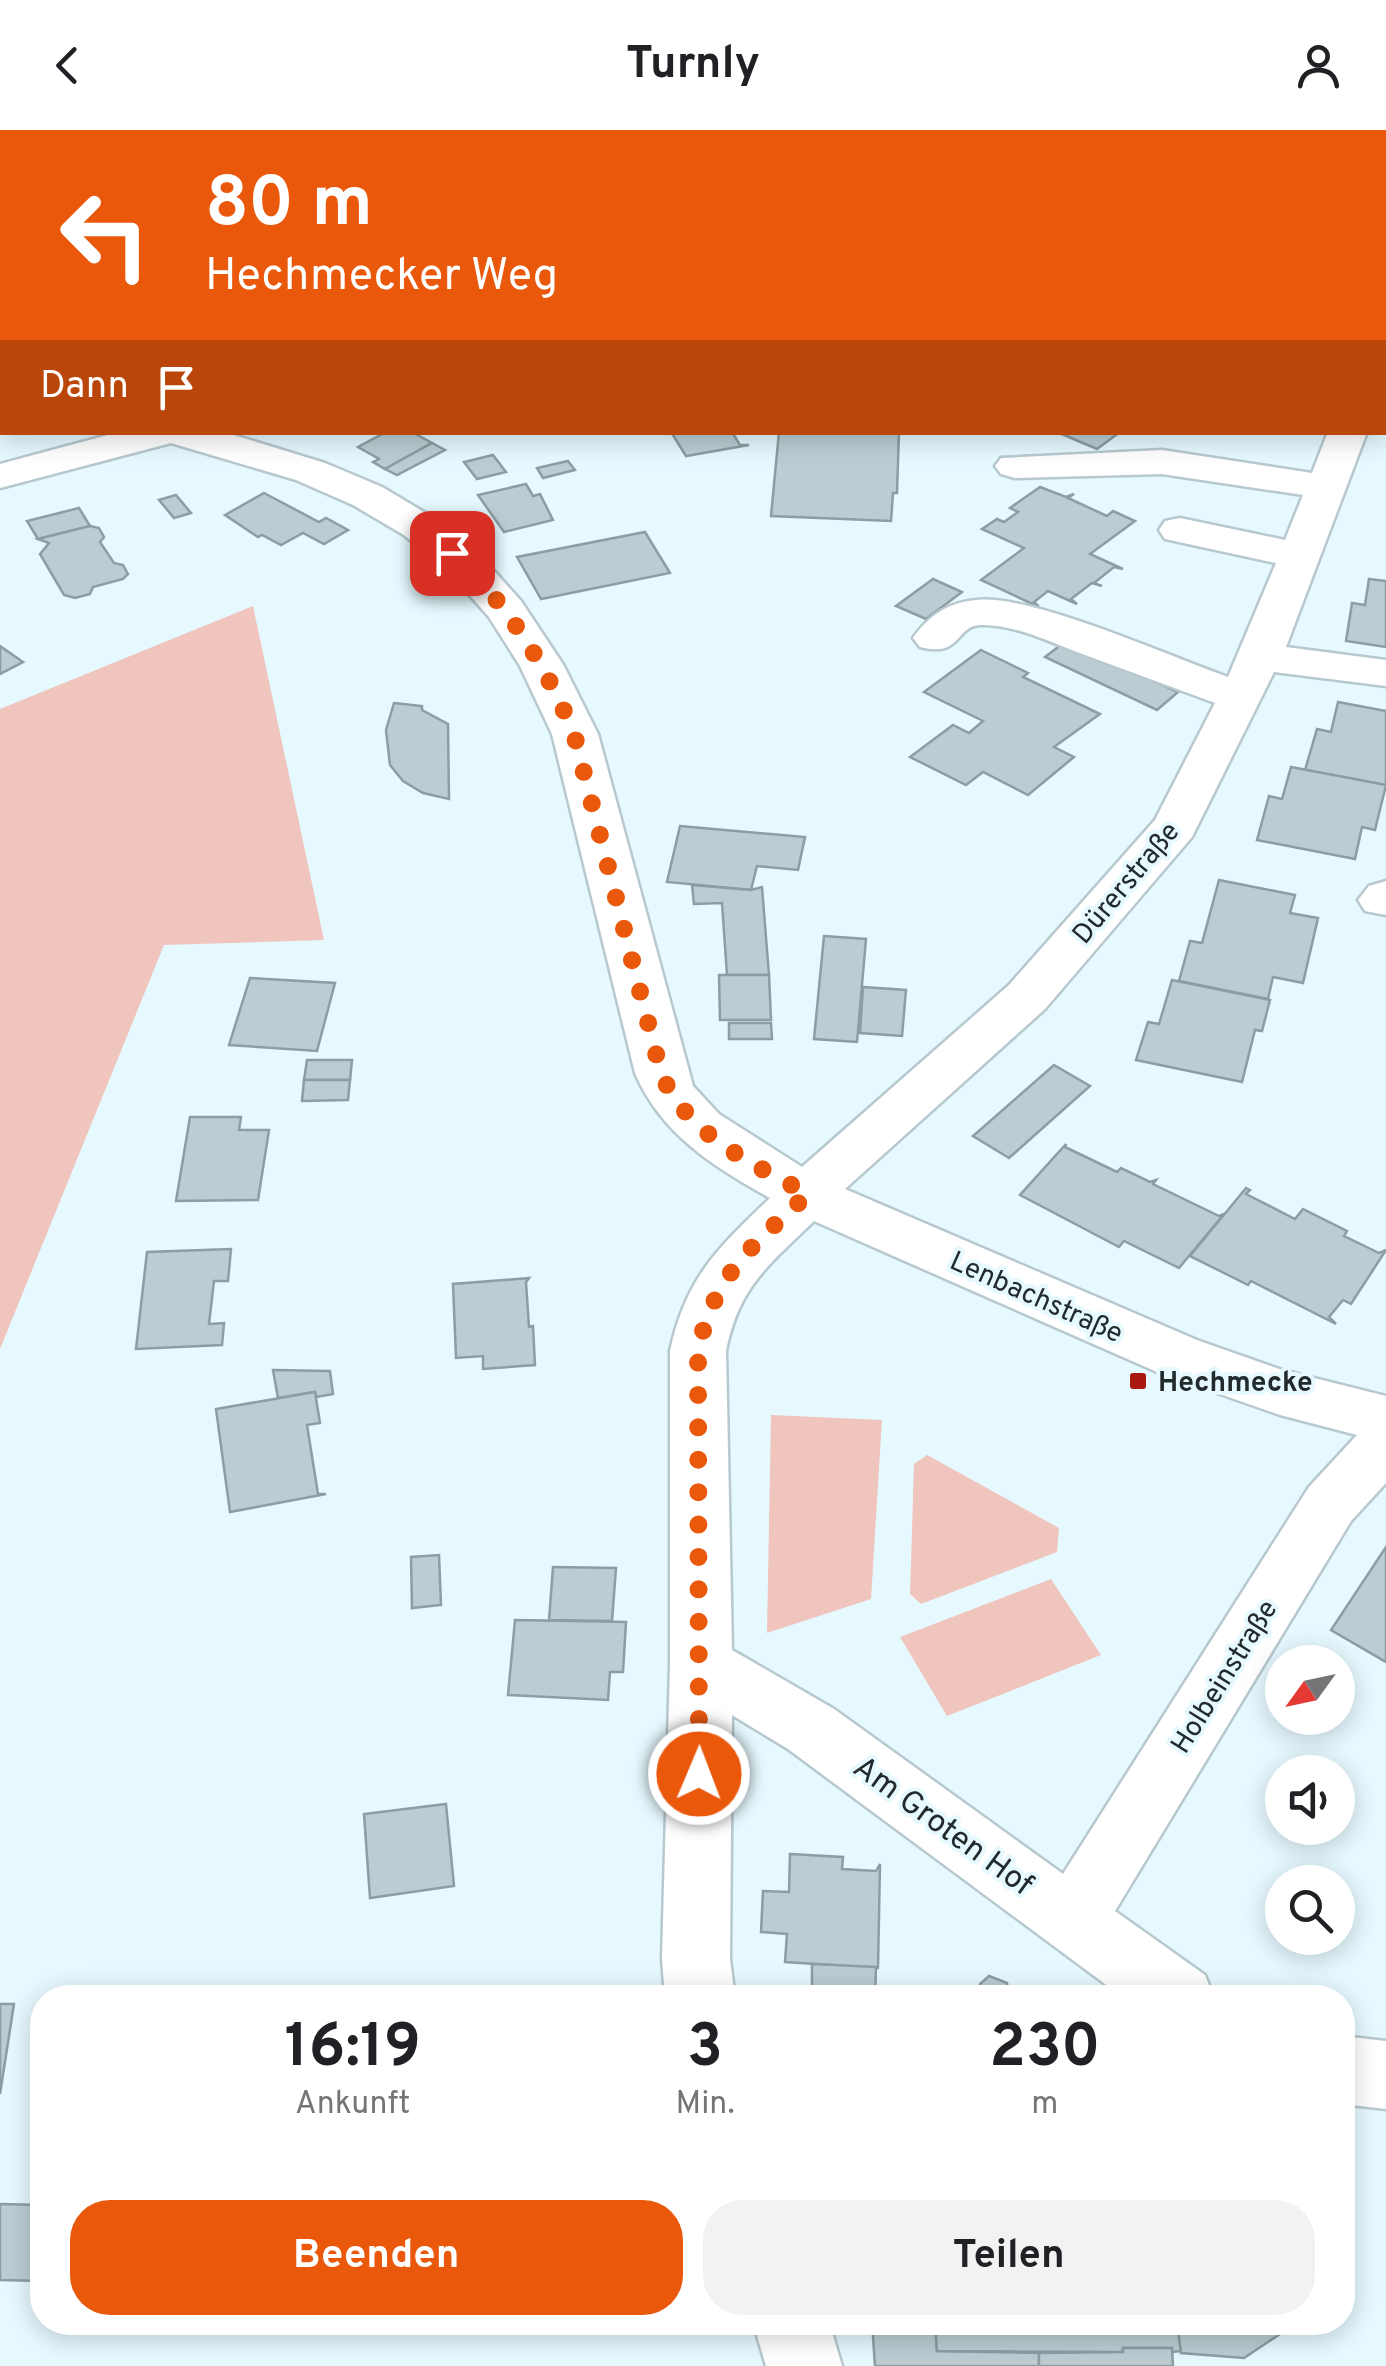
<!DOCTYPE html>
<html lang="de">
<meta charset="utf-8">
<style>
body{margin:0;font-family:Overpass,sans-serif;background:#f2f2f2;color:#202124;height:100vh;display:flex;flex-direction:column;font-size:38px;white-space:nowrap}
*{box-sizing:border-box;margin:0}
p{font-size:32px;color:#757577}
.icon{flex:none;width:55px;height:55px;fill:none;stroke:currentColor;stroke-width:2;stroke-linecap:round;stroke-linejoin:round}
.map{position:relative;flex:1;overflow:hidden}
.sheet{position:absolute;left:30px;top:1855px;width:1325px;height:350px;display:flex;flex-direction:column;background:#fff;border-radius:40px;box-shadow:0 5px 25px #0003}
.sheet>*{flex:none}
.banner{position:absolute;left:0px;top:0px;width:1388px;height:305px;box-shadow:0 5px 25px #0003;background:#ea580c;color:#fff;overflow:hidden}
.needle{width:65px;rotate:237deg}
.tools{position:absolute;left:1265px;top:1515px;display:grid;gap:20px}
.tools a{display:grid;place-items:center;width:90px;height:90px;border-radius:50%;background:#fff;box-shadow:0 5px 25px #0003;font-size:50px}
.pin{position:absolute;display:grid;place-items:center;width:85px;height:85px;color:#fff;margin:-42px;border-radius:20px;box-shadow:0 5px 15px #0006}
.me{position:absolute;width:110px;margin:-55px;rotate:1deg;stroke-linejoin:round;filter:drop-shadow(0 0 8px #0008)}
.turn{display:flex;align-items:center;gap:35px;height:210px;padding:0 40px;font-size:45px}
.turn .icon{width:130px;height:130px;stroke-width:2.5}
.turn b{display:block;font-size:70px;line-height:85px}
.then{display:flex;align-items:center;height:95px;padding:0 40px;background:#0003;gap:20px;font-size:38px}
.eta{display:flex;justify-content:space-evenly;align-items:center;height:170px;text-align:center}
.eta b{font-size:60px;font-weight:700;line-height:70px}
.cta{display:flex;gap:20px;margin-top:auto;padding:20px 40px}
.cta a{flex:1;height:115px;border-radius:40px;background:#ea580c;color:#fff;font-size:40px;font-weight:700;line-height:115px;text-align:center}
.cta a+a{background:#f2f2f2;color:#202124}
header{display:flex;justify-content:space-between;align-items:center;height:130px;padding:0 40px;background:#fff;font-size:45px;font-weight:700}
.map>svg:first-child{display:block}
.green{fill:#efc5be}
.building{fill:#bbcdd3;stroke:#8d9da3;stroke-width:2.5}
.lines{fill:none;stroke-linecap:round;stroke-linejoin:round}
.minor-casing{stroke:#b7c9cf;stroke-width:5}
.minor{fill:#fff;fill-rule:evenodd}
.route{stroke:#ea580c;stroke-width:18;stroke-dasharray:0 32.4}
.poi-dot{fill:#aa1812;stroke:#e6f9ff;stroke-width:4}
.labels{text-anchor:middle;stroke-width:8;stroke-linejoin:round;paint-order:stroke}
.street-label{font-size:28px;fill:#232a2c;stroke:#e6f9ff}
.poi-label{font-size:28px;font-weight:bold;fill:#232a2c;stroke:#e6f9ff;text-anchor:start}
.near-street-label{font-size:32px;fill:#232a2c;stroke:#e6f9ff}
</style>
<header><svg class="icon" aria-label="back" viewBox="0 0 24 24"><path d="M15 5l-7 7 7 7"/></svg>Turnly<svg class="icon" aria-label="person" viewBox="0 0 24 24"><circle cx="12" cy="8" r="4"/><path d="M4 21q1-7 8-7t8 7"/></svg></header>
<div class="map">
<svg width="1386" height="2236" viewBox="0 0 1386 2236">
<rect width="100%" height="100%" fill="#e6f9ff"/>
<!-- green -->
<g class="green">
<path d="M253,476L324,810L164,815L0,1219V579Z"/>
<path d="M771,1285L882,1290L871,1469L767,1503Z"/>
<path d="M927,1325L1059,1398L1057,1422L921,1474L910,1464L914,1334Z"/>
<path d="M1051,1449L1101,1525L947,1586L900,1507Z"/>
</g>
<!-- building -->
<g class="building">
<path d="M355,0L352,2L242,1L243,0Z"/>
<path d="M386,302H412L432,313L385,339L373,332L379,329L358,317Z"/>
<path d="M671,302H732L740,315H749L686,326Z"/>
<path d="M779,302H899L897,363H893L891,391L771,386Z"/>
<path d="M1057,302H1120L1097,319Z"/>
<path d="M432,313L445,320L397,345L385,339Z"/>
<path d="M493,325L506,342L477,349L464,332Z"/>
<path d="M568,331L575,340L543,348L537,338Z"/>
<path d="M526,354L533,366L540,364L553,390L504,402L478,365Z"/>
<path d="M1040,357L1066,367L1074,364L1068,368L1107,386L1113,381L1135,391L1090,424L1123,439L1114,437L1094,453L1102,456L1092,453L1071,469L1077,474L1048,461L1034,472L1039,477L981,450L1024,418L982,399L997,389L1004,392L1018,382L1010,378Z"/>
<path d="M264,363L319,392L326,388L348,400L324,414L303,403L281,415L262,405L258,407L225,385Z"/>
<path d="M176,365L191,383L174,388L159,370Z"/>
<path d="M79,378L90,396L38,409L27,391Z"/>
<path d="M90,396L99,398L104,407L100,412L114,433L123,435L128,444L123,449L93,457L90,464L75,468L64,465L40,424L49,413L38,409Z"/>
<path d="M645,402L670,443L541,469L517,427Z"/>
<path d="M933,449L962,462L926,489L896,476Z"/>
<path d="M1369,449L1386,451V517L1346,511L1352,473L1365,475Z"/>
<path d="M1066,511L1178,562L1157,580L1045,527Z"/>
<path d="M0,516L23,532L0,544Z"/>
<path d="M981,520L1028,543L1023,547L1100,584L1054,617L1074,627L1028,665L983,642L966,655L910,627L953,595L969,603L983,591L924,562Z"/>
<path d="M1338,572L1386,581V655L1305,640L1317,599L1331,602Z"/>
<path d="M394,573L422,576V580L448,594L449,669L423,663L403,651L390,635L386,600Z"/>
<path d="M1291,637L1386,655L1375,700L1362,697L1355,729L1257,710L1269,666L1282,669Z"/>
<path d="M680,696L805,707L798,740L757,736L751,760L667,752Z"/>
<path d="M1219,750L1295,765L1290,783L1318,788L1303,853L1273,847L1268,869L1179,851L1190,811L1202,813Z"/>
<path d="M692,755L751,760L762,757L769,845H727L722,773L694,774Z"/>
<path d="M824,806L866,809L857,912L814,909Z"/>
<path d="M719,845H769L771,890H720Z"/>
<path d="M250,848L335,853L317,921L229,915Z"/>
<path d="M1172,850L1270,870L1262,901L1255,900L1242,952L1136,930L1148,892L1159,894Z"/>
<path d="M863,857L906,860L902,906L860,903Z"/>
<path d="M729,893H771L772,909H729Z"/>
<path d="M307,930H352L350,950H304Z"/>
<path d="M1054,935L1090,956L1009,1028L973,1006Z"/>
<path d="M304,950H350L348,970L302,971Z"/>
<path d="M190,987H241L239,1000H269L258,1070L176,1071Z"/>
<path d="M1066,1014L1065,1017L1117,1042L1121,1038L1150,1052L1156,1050L1153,1054L1219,1086L1224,1084L1179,1138L1124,1111L1119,1117L1020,1065Z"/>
<path d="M1246,1058L1250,1060L1246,1064L1295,1089L1303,1079L1347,1101L1344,1106L1379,1123L1386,1120L1351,1174L1343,1170L1329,1187L1336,1194L1251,1151L1248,1155L1190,1126Z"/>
<path d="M231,1119L228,1151H214L209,1194L224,1193L222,1215L136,1219L147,1122Z"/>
<path d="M529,1148L526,1152L529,1197L533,1196L535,1235L483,1239V1226L456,1228L453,1154Z"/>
<path d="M273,1240L330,1241L333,1264L316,1267L315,1262L278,1268Z"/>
<path d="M315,1262L320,1293L307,1295L318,1364H326L230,1382L216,1279Z"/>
<path d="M1386,1417V1532L1331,1500Z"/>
<path d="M439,1425L441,1475L412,1478L411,1427Z"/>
<path d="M553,1437L616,1438L612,1491L549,1490Z"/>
<path d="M515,1490L626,1492L623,1542H610L608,1570L508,1565Z"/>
<path d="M446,1674L454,1756L370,1768L364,1684Z"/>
<path d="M790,1724L843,1727L842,1739L876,1741L880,1734L878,1838L785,1832L787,1804L761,1802L763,1761L789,1762Z"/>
<path d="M812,1834L876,1837L875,1868H812Z"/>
<path d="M989,1846L1007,1853L1009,1868H979L980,1854Z"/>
<path d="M0,1874H14L0,1964Z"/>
<path d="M0,2074L42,2075V2151L0,2150Z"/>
<path d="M872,2192H935L937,2221L1039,2223V2236H875Z"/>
<path d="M935,2192H1177L1181,2221L1172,2222V2218H1123V2222L937,2221Z"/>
<path d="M1177,2192H1298L1244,2228L1181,2223Z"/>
<path d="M1123,2218H1172L1173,2236H1039V2223L1123,2222Z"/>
</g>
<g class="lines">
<!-- minor casing -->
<g class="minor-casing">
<g id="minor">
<path d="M434,0H479L481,2H436Z"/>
<path d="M1386,7V28H1385V7Z"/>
<rect x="0" y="58" width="2" height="20"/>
<path d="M1385,154H1386L1385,177Z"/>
<path d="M0,240L2,241V265L0,264Z"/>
<path d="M119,302H224L325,333L382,357L434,388L480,425L521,471L564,536L598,604L693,956L719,984L802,1037L1009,855L1155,690L1215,573C1169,556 1123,539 1077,522C1047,511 1013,494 980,495C955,496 962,528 920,517L913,508C929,485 949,472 977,470C1031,464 1171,527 1228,547L1276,433L1165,409L1159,400L1165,391L1180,388L1285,410L1303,365L1162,344L1015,348L1001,344L995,336L1001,328L1162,320L1312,343L1328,302H1367L1286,517L1386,530V556L1274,542L1192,707L1045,879L845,1059L1197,1210L1282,1240L1386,1266V1353L1351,1391L1115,1781L1205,1845L1214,1868H1124L788,1619L732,1585L730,1829L735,1868H665L662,1829L670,1534V1221C686,1147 718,1118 770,1068C714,1037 661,1004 635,943L552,604L520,536L489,487L450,443L404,405L353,375L296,350L171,313L0,358V334ZM814,1091L1157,1242L1280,1285L1357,1305L1309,1357L1063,1744L834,1579L732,1520L726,1221C739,1156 769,1135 814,1091Z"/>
<path d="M1386,751V785L1365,781L1358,770L1369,756Z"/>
<path d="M1342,1906L1386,1911V1979L1342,1974Z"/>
<path d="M753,2192H829L842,2236H766Z"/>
</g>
</g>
<!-- minor -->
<use href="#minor" class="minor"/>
</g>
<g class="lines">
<!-- route -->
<path class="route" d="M452,423C508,474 545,534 574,604L661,943C687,1005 752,1033 808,1064C752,1117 716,1141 698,1220L699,1644"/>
</g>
<!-- markers -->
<rect class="poi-dot" x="1128" y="1241" width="20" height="20" rx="5"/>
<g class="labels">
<!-- street labels -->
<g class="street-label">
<text transform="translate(1125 752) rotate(-50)" y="10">Dürerstraße</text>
<text transform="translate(1037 1166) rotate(24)" y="10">Lenbachstraße</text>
<text transform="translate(1223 1546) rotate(-58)" y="10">Holbeinstraße</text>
</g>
<!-- poi labels -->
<g class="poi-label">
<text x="1158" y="1261">Hechmecke</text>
</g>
<!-- near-street labels -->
<g class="near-street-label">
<text transform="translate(944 1695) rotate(36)" y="11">Am Groten Hof</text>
</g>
</g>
</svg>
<div class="tools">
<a><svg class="needle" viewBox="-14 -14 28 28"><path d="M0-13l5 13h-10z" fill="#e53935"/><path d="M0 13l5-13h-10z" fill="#757577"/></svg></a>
<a><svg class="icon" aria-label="sound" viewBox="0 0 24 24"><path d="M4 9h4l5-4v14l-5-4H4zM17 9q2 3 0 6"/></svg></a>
<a><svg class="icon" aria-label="search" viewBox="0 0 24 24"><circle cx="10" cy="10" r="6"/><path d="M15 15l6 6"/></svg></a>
</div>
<div class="pin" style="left:452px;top:423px;background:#d93025"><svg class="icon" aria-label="arrive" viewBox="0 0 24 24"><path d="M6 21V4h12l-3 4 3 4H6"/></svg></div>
<svg class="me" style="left:699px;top:1644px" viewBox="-20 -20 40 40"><circle r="17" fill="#ea580c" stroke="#fff" stroke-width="3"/><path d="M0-11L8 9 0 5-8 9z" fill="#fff"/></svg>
<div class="banner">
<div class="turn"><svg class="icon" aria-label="left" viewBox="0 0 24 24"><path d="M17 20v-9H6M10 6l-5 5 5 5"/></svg><div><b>80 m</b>Hechmecker Weg</div></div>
<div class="then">Dann<svg class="icon" aria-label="arrive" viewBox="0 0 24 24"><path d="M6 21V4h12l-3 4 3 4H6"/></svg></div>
</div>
<section class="sheet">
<div class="eta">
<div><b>16:19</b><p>Ankunft</p></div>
<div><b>3</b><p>Min.</p></div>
<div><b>230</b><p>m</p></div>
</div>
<div class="cta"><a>Beenden</a><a>Teilen</a></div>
</section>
</div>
